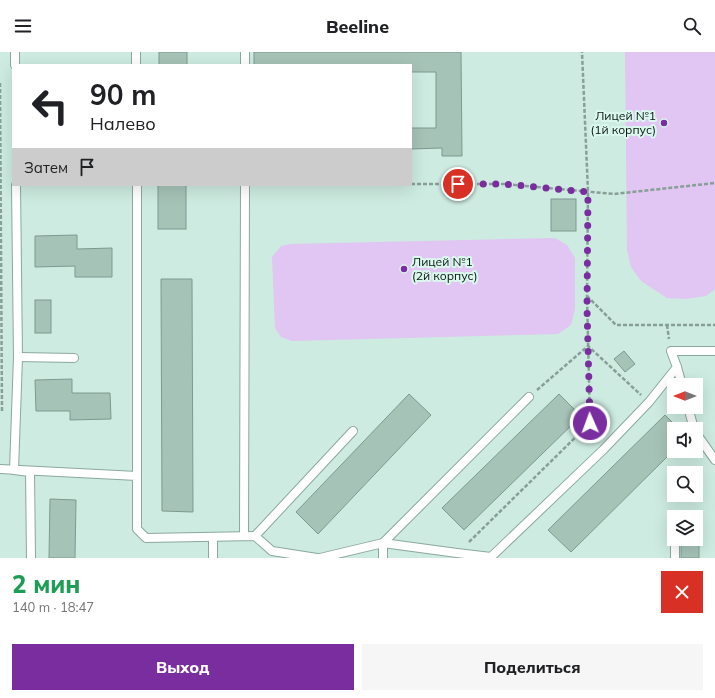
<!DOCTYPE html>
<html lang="ru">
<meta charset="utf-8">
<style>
body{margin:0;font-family:Mulish,sans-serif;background:#f6f6f6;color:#202124;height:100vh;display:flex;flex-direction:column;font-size:15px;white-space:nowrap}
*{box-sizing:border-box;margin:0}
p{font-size:13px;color:#757577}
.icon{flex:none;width:22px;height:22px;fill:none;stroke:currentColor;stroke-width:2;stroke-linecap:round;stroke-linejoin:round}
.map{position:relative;height:506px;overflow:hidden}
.drawer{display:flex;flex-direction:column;background:#fff;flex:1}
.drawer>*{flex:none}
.banner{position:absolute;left:12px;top:12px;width:400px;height:122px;border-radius:0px;box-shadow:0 4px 16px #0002;background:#fff;color:#202124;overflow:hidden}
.needle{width:26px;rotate:270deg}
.fabs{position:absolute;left:667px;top:326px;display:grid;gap:8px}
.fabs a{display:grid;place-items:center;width:36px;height:36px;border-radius:0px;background:#fff;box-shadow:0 4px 16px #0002;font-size:20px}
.pin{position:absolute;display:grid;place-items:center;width:34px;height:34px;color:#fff;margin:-17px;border:2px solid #fff;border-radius:50%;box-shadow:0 1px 4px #0007}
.me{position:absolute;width:44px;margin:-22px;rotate:358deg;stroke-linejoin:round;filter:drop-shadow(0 0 3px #0008)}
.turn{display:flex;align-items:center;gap:14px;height:84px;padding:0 12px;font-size:18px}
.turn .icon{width:52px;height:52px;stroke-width:2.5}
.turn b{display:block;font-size:28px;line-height:34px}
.then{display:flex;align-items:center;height:38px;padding:0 12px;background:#0003;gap:8px;font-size:15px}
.round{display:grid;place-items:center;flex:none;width:42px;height:42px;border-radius:0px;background:#f6f6f6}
.head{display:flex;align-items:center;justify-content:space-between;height:68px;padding:0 12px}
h1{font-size:24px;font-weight:800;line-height:30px;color:#1e9e55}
.primary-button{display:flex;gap:8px;margin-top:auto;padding:8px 12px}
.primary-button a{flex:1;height:46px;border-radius:0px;background:#7a2d9e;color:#fff;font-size:16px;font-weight:800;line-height:46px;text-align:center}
.primary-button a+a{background:#f6f6f6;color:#202124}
header{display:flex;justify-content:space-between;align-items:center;height:52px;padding:0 12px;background:#fff;font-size:18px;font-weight:800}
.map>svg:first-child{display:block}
.green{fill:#e1c5f2}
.building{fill:#a6c3b8;stroke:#7e9a90}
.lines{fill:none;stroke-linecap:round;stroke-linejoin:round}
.service-casing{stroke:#8ca89e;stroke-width:10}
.path{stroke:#889f97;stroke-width:2.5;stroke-dasharray:4 2;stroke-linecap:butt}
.service{stroke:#fff;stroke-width:8}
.route{stroke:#7a2d9e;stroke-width:7;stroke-dasharray:0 12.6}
.poi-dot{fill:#7a2d9e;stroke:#daf8ed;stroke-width:1.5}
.labels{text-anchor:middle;stroke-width:4;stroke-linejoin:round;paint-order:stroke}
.poi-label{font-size:12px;fill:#0a1411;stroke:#daf8ed;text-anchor:end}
</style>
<header><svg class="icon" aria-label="menu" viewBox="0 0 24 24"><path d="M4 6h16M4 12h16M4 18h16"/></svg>Beeline<svg class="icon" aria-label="search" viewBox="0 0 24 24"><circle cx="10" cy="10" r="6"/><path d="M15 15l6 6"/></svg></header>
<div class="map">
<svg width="715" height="506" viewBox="0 0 715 506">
<rect width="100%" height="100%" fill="#cdebe0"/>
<!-- green -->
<g class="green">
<path d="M625,0H715V237L706,244L686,247L667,246L641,229L631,215L627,198Z"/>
<path d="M555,186L567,193L575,206V257L571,273L558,282L292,289L281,285L275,276L272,205L281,194L291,192Z"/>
</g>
<!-- building -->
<g class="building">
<rect x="159" y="0" width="28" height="13"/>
<path d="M254,0H461L462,104H442V96L411,97V76H436V20H411V13H254Z"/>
<rect x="158" y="133" width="28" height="44"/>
<rect x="551" y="147" width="25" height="32"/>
<path d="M77,183V197L112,196V225H75V214L35,215V184Z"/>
<path d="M161,227H192L193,460L162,459Z"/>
<rect x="35" y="248" width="16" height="33"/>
<path d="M624,299L635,312L625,320L614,307Z"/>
<path d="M72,327V341H110L111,367L70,368V359H36L35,328Z"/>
<path d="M409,342L431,363L318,482L296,460Z"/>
<path d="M559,342L581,364L464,478L442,456Z"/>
<path d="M665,363L674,372V398L571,500L548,478Z"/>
<path d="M50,447L76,448L75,506H49Z"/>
<path d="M681,461H699V506H681V487H696V465H681Z"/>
</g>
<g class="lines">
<!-- service casing -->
<g class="service-casing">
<g id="service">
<path d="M15,0V13"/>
<path d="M136,0V13"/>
<path d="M245,0V13"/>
<path d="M16,133L18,305L14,418L30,420L31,506"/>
<path d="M137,133V424"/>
<path d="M18,305L74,306"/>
<path d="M677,315L682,333"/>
<path d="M688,355L694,377"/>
<path d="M696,381L715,408"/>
<path d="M0,417L137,424V477L146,486L255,484L272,499L317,506"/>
<path d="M244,484L245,133"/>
<path d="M255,484L353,379"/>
<path d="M213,506V485"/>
<path d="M320,506L383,491L457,501L491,505L603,398L649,350L677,315L671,299H715"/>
<path d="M383,506V491L529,345"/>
<path d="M675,506V487"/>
</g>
</g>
<!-- path -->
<g class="path">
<path d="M0,31L2,361"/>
<path d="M411,132H504L614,142L715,131"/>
<path d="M587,244L616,273H715"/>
<path d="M667,273L669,287"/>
<path d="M537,338L588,294L641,343"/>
<path d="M582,380L594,390"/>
<path d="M469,490L590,371L587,244L588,140L582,0"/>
</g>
<!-- service -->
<use href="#service" class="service"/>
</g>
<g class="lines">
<!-- route -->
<path class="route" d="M458,132H504L588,140L587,256L590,371"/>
</g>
<!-- markers -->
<g class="poi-dot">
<circle cx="664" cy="71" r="4"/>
<circle cx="404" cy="217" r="4"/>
</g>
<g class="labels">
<!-- poi labels -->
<g class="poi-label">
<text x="656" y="68">Лицей №1<tspan x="656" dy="14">(1й корпус)</tspan></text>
<text x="412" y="214" text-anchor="start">Лицей №1<tspan x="412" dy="14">(2й корпус)</tspan></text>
</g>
</g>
</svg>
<div class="fabs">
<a><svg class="needle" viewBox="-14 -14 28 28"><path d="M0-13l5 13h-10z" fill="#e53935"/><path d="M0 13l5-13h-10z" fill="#757577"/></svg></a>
<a><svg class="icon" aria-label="sound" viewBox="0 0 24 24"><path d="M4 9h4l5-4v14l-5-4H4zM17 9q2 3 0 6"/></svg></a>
<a><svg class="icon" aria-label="search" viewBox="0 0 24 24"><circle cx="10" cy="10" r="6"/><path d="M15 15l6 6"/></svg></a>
<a><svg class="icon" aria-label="layers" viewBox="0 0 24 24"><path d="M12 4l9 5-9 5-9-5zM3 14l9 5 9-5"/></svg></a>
</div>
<div class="pin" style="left:458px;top:132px;background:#d93025"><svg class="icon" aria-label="arrive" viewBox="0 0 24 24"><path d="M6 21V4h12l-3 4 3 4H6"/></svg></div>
<svg class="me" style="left:590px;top:371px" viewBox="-20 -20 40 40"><circle r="17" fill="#7a2d9e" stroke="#fff" stroke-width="3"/><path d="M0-11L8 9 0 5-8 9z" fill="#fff"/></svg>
<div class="banner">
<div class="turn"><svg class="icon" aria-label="left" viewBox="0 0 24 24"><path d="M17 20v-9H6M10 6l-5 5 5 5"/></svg><div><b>90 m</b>Налево</div></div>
<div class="then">Затем<svg class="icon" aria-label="arrive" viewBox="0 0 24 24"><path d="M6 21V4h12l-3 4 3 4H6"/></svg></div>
</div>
</div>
<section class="drawer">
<div class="head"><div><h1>2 мин</h1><p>140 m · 18:47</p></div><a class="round" style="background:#d93025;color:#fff"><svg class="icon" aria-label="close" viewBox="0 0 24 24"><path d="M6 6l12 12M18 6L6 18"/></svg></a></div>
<div class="primary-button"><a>Выход</a><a>Поделиться</a></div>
</section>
